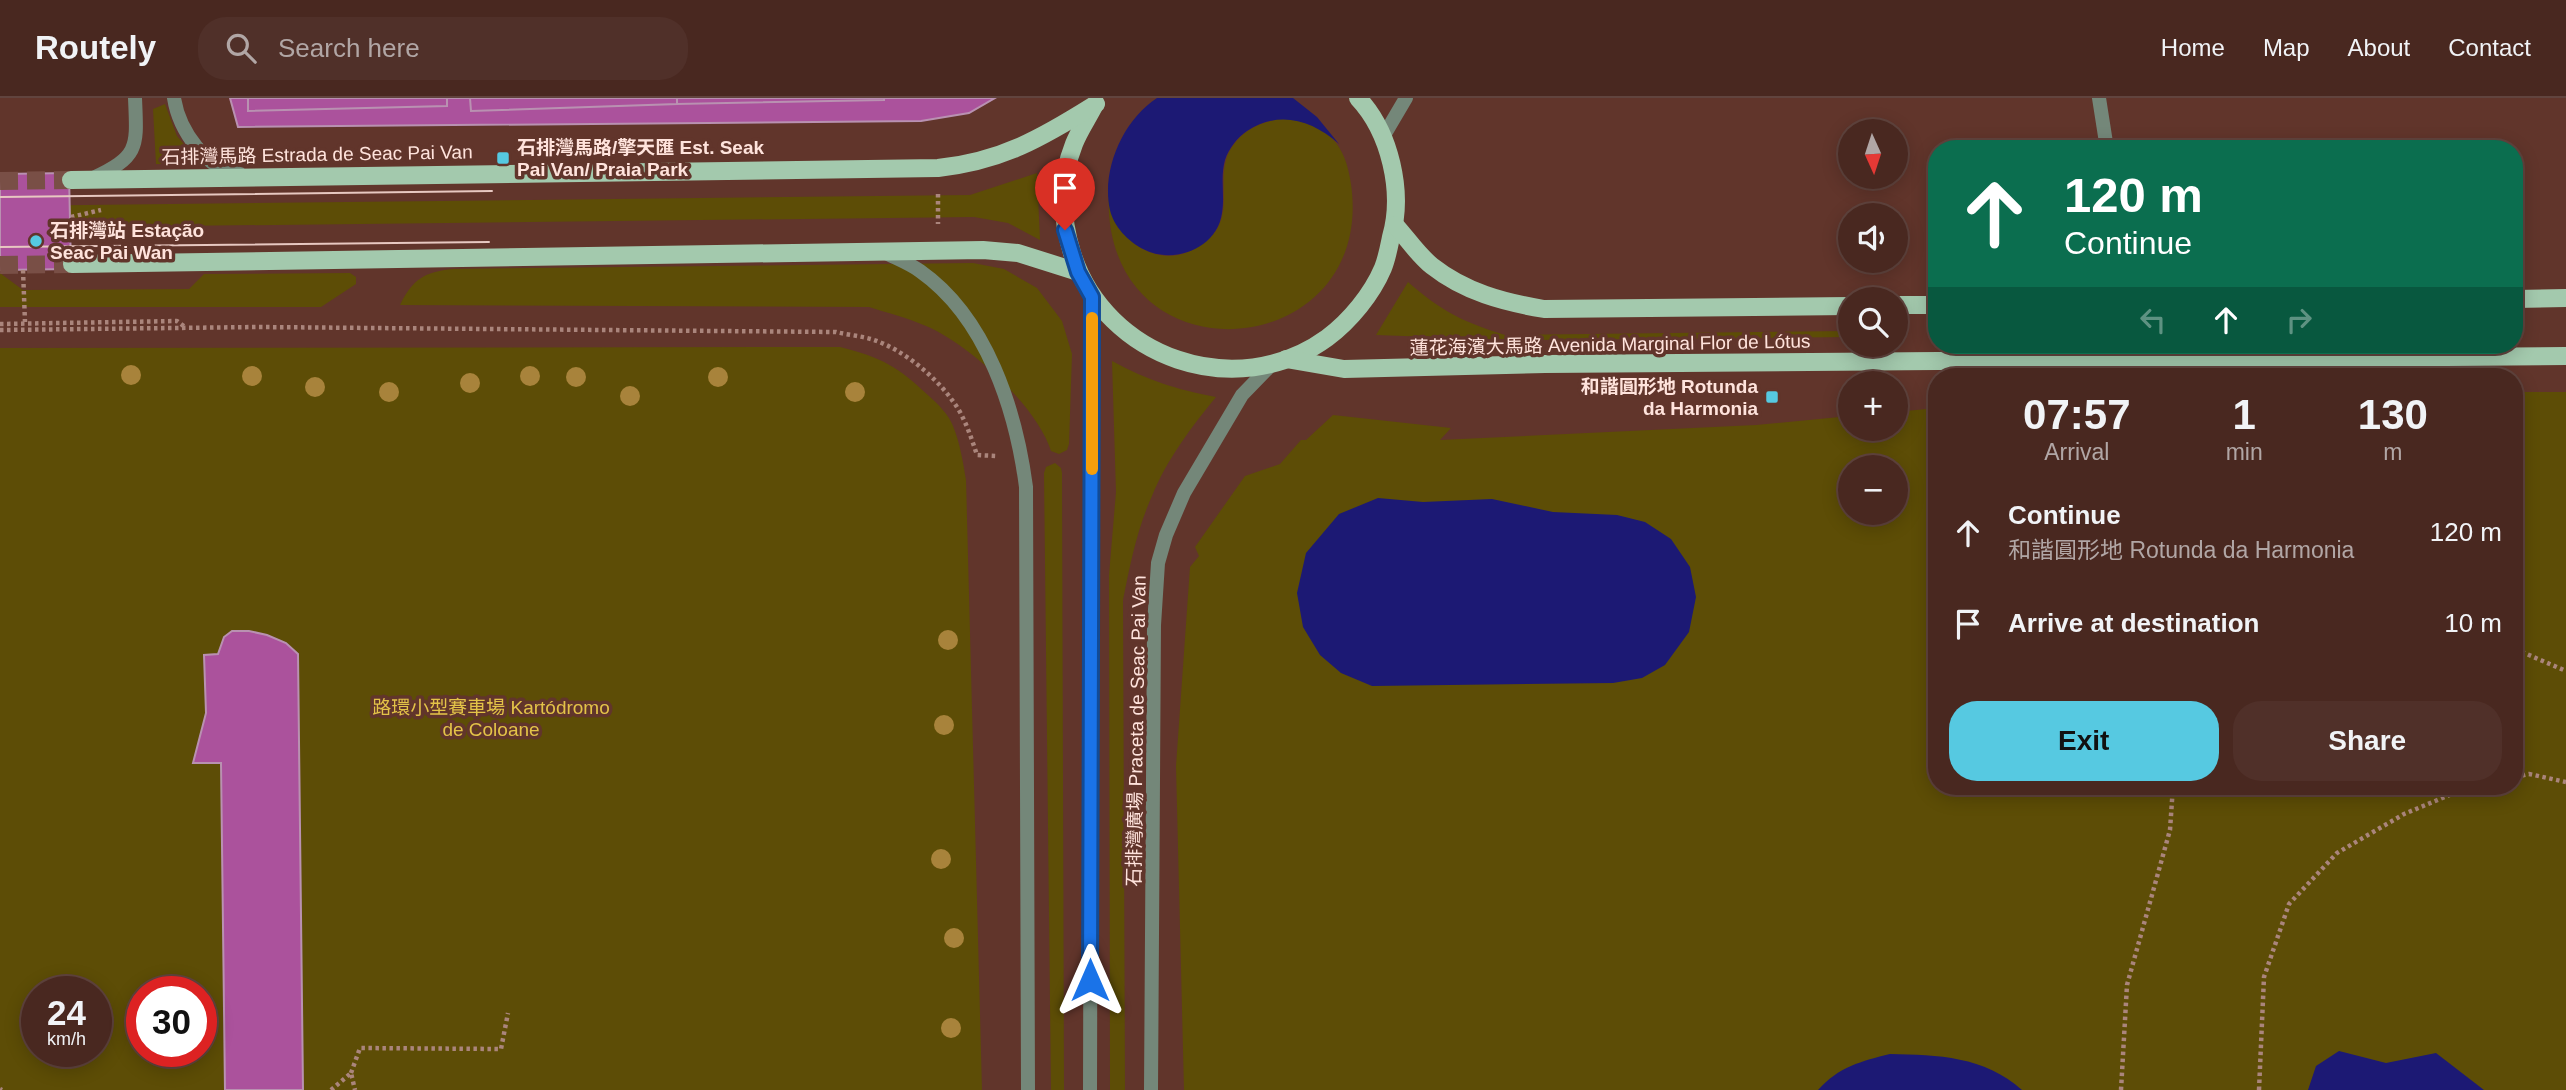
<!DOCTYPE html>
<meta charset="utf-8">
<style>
body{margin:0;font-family:Helvetica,"Noto Sans SC",sans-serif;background:#503029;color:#f1f3f6;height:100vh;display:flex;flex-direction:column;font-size:26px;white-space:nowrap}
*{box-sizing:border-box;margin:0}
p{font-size:23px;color:#b1a6a5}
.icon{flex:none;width:38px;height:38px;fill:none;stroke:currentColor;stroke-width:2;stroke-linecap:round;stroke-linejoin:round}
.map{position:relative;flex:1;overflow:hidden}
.drawer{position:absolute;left:1928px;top:270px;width:595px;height:427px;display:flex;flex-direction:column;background:#492820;border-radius:28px;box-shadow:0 4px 18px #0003,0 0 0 2px #61443e}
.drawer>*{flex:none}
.guide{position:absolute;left:1928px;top:42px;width:595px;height:214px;border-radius:28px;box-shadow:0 4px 18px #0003,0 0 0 2px #61443e;background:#0b6e4f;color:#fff;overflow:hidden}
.needle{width:46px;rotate:177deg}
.controls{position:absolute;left:1838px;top:21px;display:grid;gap:14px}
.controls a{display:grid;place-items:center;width:70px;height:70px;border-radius:50%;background:#492820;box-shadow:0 4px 18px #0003,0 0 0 2px #61443e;font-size:35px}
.speed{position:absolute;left:21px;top:878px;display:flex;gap:14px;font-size:35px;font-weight:700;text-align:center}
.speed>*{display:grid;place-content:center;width:91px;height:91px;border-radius:50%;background:#492820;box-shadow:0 4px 18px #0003,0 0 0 2px #61443e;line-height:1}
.speed small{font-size:18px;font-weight:400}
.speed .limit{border:10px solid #d22;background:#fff;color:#111}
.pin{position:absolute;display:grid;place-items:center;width:60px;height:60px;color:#fff;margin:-72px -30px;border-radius:50% 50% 50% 0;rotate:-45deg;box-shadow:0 0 7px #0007}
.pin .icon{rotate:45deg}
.me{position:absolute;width:77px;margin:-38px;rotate:0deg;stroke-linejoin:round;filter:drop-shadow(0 0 5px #0008)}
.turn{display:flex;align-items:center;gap:24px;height:147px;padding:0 21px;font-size:32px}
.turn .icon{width:91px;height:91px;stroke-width:2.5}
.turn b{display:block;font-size:49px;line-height:60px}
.lanes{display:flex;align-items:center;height:66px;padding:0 21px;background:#0003;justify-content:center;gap:35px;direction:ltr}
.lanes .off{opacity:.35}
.eta{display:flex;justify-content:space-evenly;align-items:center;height:119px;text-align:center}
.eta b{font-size:42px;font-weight:700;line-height:49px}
.button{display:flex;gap:14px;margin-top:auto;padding:14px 21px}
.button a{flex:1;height:80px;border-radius:28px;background:#56c9e1;color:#111;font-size:28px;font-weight:700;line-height:80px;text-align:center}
.button a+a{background:#503029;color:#f1f3f6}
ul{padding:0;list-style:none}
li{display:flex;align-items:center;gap:21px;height:91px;padding:0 21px}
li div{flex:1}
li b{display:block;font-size:26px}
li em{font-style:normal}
header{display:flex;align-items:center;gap:42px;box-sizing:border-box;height:98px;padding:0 35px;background:#492820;border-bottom:2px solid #61443e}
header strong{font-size:33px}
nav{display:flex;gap:38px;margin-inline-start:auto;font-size:24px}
.search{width:490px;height:63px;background:#503029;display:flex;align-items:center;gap:18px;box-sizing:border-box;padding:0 24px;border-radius:28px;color:#b1a6a5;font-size:26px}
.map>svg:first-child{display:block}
.green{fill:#5d4d06;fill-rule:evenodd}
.water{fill:#1c1974}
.building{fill:#ab529c;stroke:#b991b1;stroke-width:2}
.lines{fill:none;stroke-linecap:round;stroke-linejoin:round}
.primary-tunnel{stroke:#794f46;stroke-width:18;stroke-dasharray:18 9;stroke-linecap:butt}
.path{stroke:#aa857c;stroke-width:4.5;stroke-dasharray:3.5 3.5;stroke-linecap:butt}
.service{stroke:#748779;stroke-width:14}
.minor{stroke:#748779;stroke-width:14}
.primary{stroke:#a3c9ad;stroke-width:18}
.tram{stroke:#e7c8c1;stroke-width:2}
.tree{fill:#a8833b}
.route-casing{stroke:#114b97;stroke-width:18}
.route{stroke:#1a73e8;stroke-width:12}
.slow{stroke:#f59e0b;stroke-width:12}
.poi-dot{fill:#56c9e1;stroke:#61352b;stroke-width:2.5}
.labels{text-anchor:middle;stroke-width:7;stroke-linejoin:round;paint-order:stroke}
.poi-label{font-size:19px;font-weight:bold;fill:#ffe3dc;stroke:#61352b;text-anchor:start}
.street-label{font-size:19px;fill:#ffe3dc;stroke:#61352b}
.park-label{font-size:19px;fill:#e3c348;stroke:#61352b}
</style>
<header>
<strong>Routely</strong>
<div class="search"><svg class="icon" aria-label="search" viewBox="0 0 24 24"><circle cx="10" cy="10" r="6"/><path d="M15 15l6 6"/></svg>Search here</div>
<nav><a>Home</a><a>Map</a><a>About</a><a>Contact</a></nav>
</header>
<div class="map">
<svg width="2566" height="992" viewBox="0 0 2566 992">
<rect width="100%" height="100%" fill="#61352b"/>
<!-- green -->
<g class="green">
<path d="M165,6L177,38L201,66H156L153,11Z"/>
<path d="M1287,20C1328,29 1345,44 1351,86C1377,268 1095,290 1109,88C1109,97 1108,107 1111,115C1125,149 1164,171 1197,149C1204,145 1212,139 1217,131C1232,106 1215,74 1232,49C1244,30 1265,22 1287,20Z"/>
<path d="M1037,75L1040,142L1008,125L974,119L0,130V108L970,97Z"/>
<path d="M973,165L1004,171L1037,190L1062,223L1072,256L1069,346L1067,352L1059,356L1051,353C1037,308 969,246 926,228C908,220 888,215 869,209L400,207C413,181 424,174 453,171Z"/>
<path d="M0,175L23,192L189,191L204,176L350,175L356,179V186L321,209H0Z"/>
<path d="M1408,184C1441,213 1463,224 1505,237L1850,233V239L1514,242L1376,237Z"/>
<path d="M840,249C883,260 897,268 929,298C938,306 949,317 953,328C960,345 963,364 966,382L982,992H0V250ZM37,894H96V954H37ZM142,894H201V954H142Z"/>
<path d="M1112,263C1149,283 1175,291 1216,299C1192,328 1166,363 1152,398C1137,431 1130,467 1123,502L1125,992H1110L1109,477L1116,394Z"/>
<path d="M2515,294H2566V992H1184L1176,668L1190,469L1199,458L1195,449L1245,378L1280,366L1301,342H1306L1333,317L1451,330L1440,342L1756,327L1850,318V331H1895V314L1937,310V688H2515ZM1850,369H1895V415H1850Z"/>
<path d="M1055,365L1061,370L1062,375L1064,992H1051L1044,375L1046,369Z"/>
</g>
<!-- water -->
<g class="water">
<path d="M1157,0H1293L1317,19L1339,46C1312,22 1279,12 1247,33C1237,40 1229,50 1225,62C1220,79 1225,98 1222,115C1217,151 1173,167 1143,151C1128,143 1114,129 1110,112C1101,72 1123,22 1157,0Z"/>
<path d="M1378,400L1423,404L1492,401L1553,414L1617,417L1645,424L1671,441L1690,469L1696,499L1689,534L1665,567L1642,580L1613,585L1372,588L1341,575L1320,557L1303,529L1297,495L1306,455L1339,416Z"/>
<path d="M2339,953L2386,965L2436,955L2484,992H2308L2316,968Z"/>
<path d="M1890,956C1938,957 1984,958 2022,992H1818C1838,969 1862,963 1890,956Z"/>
</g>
<!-- building -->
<g class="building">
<path d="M230,0H995L969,15L921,23L238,29Z"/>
<path d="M248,0H447V8L248,13Z"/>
<path d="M470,0H677V6L471,13Z"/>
<path d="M677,0H884V2L677,6Z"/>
<path d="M69,75L71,171L0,172V76Z"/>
<path d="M232,533H249L267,537L286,545L298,556L303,992H225L221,665H193L206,615L204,557L218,556L224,539Z"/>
</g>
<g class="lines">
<!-- primary-tunnel -->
<g class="primary-tunnel">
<path d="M0,83L71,82"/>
<path d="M0,167L72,166"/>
</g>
<!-- path -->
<g class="path">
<path d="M938,96V126"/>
<path d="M71,119L101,112"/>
<path d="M23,172L25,224"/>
<path d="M0,226L177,223L185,229"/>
<path d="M0,232L258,229L836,234C848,237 862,238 874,242C903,252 934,277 952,302C964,317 971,339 977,357L997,358"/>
<path d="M2515,551L2566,573"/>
<path d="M2515,679L2529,676L2566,684"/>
<path d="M351,975L360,950L501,951L508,915"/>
<path d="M0,991L2,992"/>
<path d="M331,992L351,975L355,992"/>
<path d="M2121,992L2127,887L2170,732L2173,688"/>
<path d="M2259,992L2264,879L2289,806L2337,755L2404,716L2471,688"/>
</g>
<!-- service -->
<path class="service" d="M2099,0L2107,51"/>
<!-- minor -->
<g class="minor">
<path d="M174,0C179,32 206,72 240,76"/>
<path d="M1383,39L1406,0"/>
<path d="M93,80C140,58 137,49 135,0"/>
<path d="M882,153C895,160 909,165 920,173C987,220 1016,313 1026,389L1028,992"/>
<path d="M1090,992L1092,199"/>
<path d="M1151,992L1154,527L1158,465L1166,437L1184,395L1242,297L1272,266"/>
</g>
<!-- primary -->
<g class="primary">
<path d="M1094,8C1088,20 1079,33 1074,46C1060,81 1061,119 1072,155C1105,260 1236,306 1327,240C1350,223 1372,196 1383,170C1387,160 1389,149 1391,139C1404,94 1390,34 1358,0"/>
<path d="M71,82L938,70C1002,63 1042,40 1096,6"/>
<path d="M1395,127C1407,140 1418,157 1432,168C1465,194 1503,204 1544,211L1850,208"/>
<path d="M72,166L983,152L1018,155L1078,174"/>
<path d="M2515,201L2566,200"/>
<path d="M1895,207H1937"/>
<path d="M1286,261L1344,271L1545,266L2566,258"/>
</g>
<!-- tram -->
<g class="tram">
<path d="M0,99L492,93"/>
<path d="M0,149L489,144"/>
</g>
</g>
<!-- trees -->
<g class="tree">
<circle cx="131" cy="277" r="10"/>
<circle cx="252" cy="278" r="10"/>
<circle cx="530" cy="278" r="10"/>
<circle cx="576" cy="279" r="10"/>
<circle cx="718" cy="279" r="10"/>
<circle cx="470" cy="285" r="10"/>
<circle cx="315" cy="289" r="10"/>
<circle cx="389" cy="294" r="10"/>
<circle cx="855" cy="294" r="10"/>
<circle cx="630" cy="298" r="10"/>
<circle cx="948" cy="542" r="10"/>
<circle cx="944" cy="627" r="10"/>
<circle cx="941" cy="761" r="10"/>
<circle cx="954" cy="840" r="10"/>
<circle cx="951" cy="930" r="10"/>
</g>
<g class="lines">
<!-- route casing -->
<g class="route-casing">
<path id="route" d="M1065,132L1078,174L1092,199L1090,882"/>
</g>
<!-- route -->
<use href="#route" class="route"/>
<!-- slow -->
<path class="slow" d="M1092,220V371"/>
</g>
<!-- markers -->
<g class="poi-dot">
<rect x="496" y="53" width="14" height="14" rx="3.5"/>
<circle cx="36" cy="143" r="7"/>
<rect x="1765" y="292" width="14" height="14" rx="3.5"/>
</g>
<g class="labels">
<!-- poi labels -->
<g class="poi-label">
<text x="517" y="56">石排灣馬路/擎天匯 Est. Seak<tspan x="517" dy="22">Pai Van/ Praia Park</tspan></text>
<text x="50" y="139">石排灣站 Estação<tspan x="50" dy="22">Seac Pai Wan</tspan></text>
<text x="1758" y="295" text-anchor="end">和諧圓形地 Rotunda<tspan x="1758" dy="22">da Harmonia</tspan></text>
</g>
<!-- street labels -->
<g class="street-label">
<text transform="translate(317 56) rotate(-1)" y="7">石排灣馬路 Estrada de Seac Pai Van</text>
<text transform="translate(1610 246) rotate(-1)" y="7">蓮花海濱大馬路 Avenida Marginal Flor de Lótus</text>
<text transform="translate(1136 633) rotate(-89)" y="7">石排灣廣場 Praceta de Seac Pai Van</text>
</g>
<!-- park labels -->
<g class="park-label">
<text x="491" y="616">路環小型賽車場 Kartódromo<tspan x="491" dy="22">de Coloane</tspan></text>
</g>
</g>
</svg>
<div class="controls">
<a><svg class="needle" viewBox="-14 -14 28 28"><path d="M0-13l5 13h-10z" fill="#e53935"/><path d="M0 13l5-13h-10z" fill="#b1a6a5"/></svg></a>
<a><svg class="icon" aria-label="sound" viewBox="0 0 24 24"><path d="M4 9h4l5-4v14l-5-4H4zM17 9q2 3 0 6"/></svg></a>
<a><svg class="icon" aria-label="search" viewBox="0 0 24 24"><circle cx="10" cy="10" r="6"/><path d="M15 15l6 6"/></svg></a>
<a>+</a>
<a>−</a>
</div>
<div class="speed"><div>24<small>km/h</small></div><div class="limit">30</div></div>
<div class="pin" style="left:1065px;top:132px;background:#d93025"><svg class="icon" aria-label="arrive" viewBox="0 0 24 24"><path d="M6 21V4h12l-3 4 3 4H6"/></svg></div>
<svg class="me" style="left:1090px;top:882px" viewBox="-20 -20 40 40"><path d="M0-17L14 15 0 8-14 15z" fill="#1a73e8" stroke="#fff" stroke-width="4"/></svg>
<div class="guide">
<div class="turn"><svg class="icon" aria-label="ahead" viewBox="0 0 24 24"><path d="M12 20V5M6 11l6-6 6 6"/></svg><div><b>120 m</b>Continue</div></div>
<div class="lanes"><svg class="icon off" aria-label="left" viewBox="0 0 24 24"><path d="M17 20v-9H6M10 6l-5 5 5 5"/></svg><svg class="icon" aria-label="ahead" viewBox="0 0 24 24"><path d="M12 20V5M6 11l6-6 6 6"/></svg><svg class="icon off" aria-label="right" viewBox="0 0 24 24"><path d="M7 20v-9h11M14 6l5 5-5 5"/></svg></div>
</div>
<section class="drawer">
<div class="eta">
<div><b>07:57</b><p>Arrival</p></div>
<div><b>1</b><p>min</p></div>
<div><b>130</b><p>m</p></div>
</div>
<ul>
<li><svg class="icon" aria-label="ahead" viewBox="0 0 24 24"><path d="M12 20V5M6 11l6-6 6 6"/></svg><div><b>Continue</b><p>和諧圓形地 Rotunda da Harmonia</p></div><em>120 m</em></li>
<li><svg class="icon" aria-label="arrive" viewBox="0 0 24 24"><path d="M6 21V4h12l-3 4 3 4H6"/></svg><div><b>Arrive at destination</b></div><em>10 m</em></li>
</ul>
<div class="button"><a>Exit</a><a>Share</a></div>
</section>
</div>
